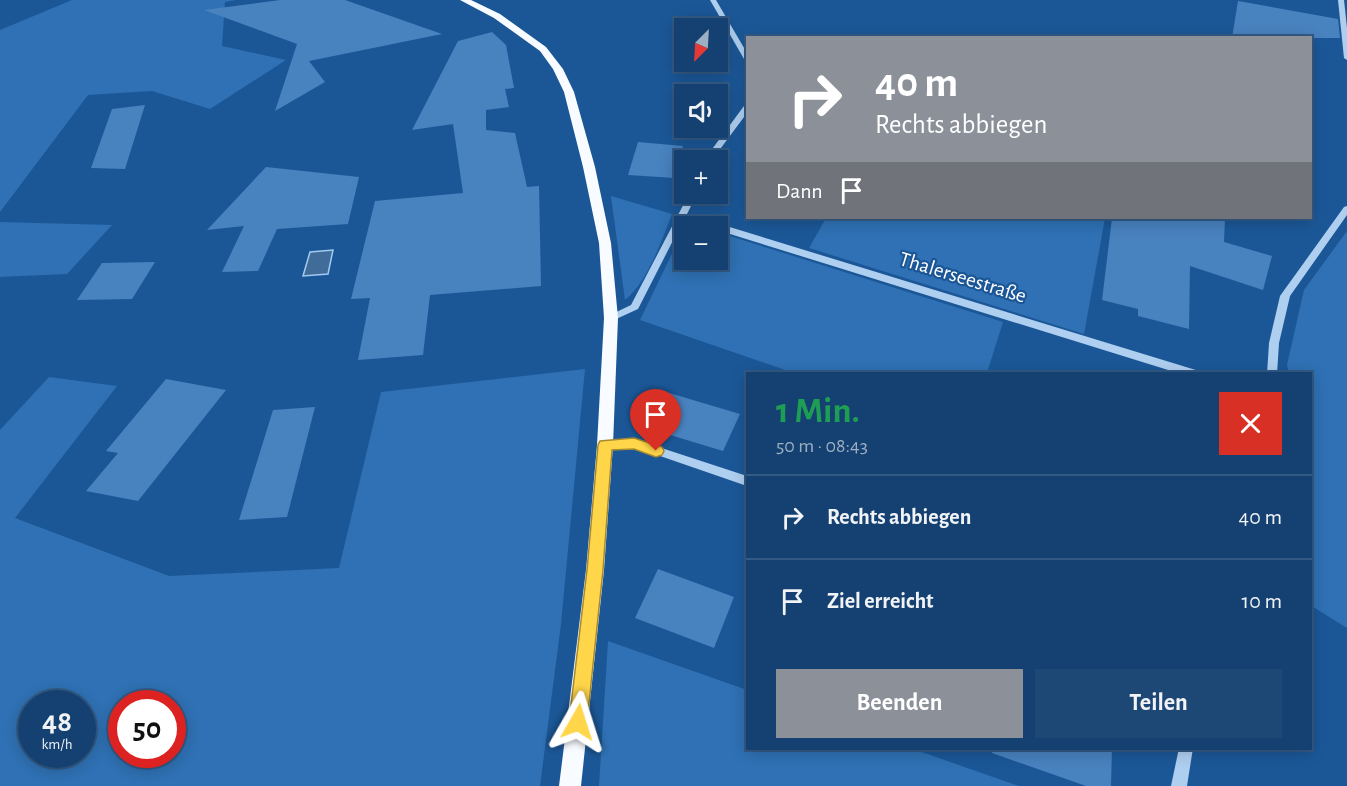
<!DOCTYPE html>
<html lang="de">
<meta charset="utf-8">
<style>
body{margin:0;font-family:"Alegreya Sans",sans-serif;background:#1d4876;color:#f1f3f6;height:100vh;display:flex;flex-direction:column;font-size:22px;white-space:nowrap}
*{box-sizing:border-box;margin:0}
p{font-size:20px;color:#9dafc3}
.icon{flex:none;width:33px;height:33px;fill:none;stroke:currentColor;stroke-width:2;stroke-linecap:round;stroke-linejoin:round}
.map{position:relative;flex:1;overflow:hidden}
.panel{position:absolute;left:746px;top:372px;width:566px;height:378px;display:flex;flex-direction:column;background:#144171;border-radius:0px;box-shadow:0 3px 15px #0003,0 0 0 2px #335a84}
.panel>*{flex:none}
.hud{position:absolute;left:746px;top:36px;width:566px;height:183px;border-radius:0px;box-shadow:0 3px 15px #0003,0 0 0 2px #335a84;background:#8c9099;color:#fff;overflow:hidden}
.needle{width:39px;rotate:204deg}
.controls{position:absolute;left:674px;top:18px;display:grid;gap:12px}
.controls a{display:grid;place-items:center;width:54px;height:54px;border-radius:0px;background:#144171;box-shadow:0 3px 15px #0003,0 0 0 2px #335a84;font-size:30px}
.speed{position:absolute;left:18px;top:690px;display:flex;gap:12px;font-size:30px;font-weight:700;text-align:center}
.speed>*{display:grid;place-content:center;width:78px;height:78px;border-radius:50%;background:#144171;box-shadow:0 3px 15px #0003,0 0 0 2px #335a84;line-height:1}
.speed small{font-size:15px;font-weight:400}
.speed .limit{border:9px solid #d22;background:#fff;color:#111}
.pin{position:absolute;display:grid;place-items:center;width:51px;height:51px;color:#fff;margin:-62px -26px;border-radius:50% 50% 50% 0;rotate:-45deg;box-shadow:0 0 6px #0007}
.pin .icon{rotate:45deg}
.me{position:absolute;width:66px;margin:-33px;rotate:6deg;stroke-linejoin:round;filter:drop-shadow(0 0 4px #0008)}
.turn{display:flex;align-items:center;gap:21px;height:126px;padding:0 30px;font-size:27px}
.turn .icon{width:78px;height:78px;stroke-width:2.5}
.turn b{display:block;font-size:42px;line-height:51px}
.then{display:flex;align-items:center;height:57px;padding:0 30px;background:#0003;gap:12px;font-size:22px}
.round{display:grid;place-items:center;flex:none;width:63px;height:63px;border-radius:0px;background:#1d4876}
.overview{display:flex;align-items:center;justify-content:space-between;height:102px;padding:0 30px}
h1{font-size:36px;font-weight:700;line-height:45px;color:#1e9e55}
.primary-button{display:flex;gap:12px;margin-top:auto;padding:12px 30px}
.primary-button a{flex:1;height:69px;border-radius:0px;background:#8c9099;color:#fff;font-size:24px;font-weight:700;line-height:69px;text-align:center}
.primary-button a+a{background:#1d4876;color:#f1f3f6}
ul{padding:0;list-style:none}
li{display:flex;align-items:center;gap:18px;height:84px;padding:0 30px;border-top:2px solid #335a84}
li div{flex:1}
li b{display:block;font-size:22px}
li em{font-style:normal}
.map>svg:first-child{display:block}
.green{fill:#2f71b4;fill-rule:evenodd}
.water{fill:#416c99;stroke:#a2cbf2;stroke-width:1.5}
.building{fill:#4882bf}
.lines{fill:none;stroke-linecap:round;stroke-linejoin:round}
.minor{fill:#afcff0;fill-rule:evenodd}
.major{fill:#f8fbff;fill-rule:evenodd}
.route{fill:#ffd54a;stroke:#a68a30;stroke-width:1.5}
.labels{text-anchor:middle;stroke-width:4.5;stroke-linejoin:round;paint-order:stroke}
.street-label{font-size:21px;fill:#fff;stroke:#1b5797}
</style>
<div class="map">
<svg width="1347" height="786" viewBox="0 0 1347 786">
<rect width="100%" height="100%" fill="#1b5797"/>
<!-- green -->
<g class="green">
<path d="M72,0H236L225,2L222,46L286,60L210,109L152,91L88,95L0,212V30Z"/>
<path d="M611,196L672,214C662,240 647,283 625,300Z"/>
<path d="M826,218H1105L1084,334L809,248Z"/>
<path d="M0,222L112,225L67,274L0,277Z"/>
<path d="M1347,231V628L1310,605V374L1289,373L1287,365L1304,290Z"/>
<path d="M717,232L1003,322L987,373H794L640,320L680,237L684,234V260H717Z"/>
<path d="M585,369L561,624L540,786H0V430L49,377L117,386L15,518L169,576L339,568L381,392ZM32,704H82V754H32ZM122,704H172V754H122Z"/>
<path d="M608,641L747,690V748L913,749L1019,786H599Z"/>
</g>
<!-- water -->
<path class="water" d="M333,250L328,274L303,276L310,252Z"/>
<!-- building -->
<g class="building">
<path d="M280,0H345L442,34L309,61L325,82L275,111L297,44L204,10Z"/>
<path d="M1238,1L1338,19L1340,38H1232Z"/>
<path d="M492,32L506,45L514,88L505,89L509,107L486,110V130L515,133L527,187L539,186L541,286L430,295L423,355L358,360L370,298L351,299L375,201L463,193L453,124L412,130L458,41Z"/>
<path d="M145,105L125,169L91,168L112,109Z"/>
<path d="M638,142L683,146L675,178L628,175Z"/>
<path d="M266,167L359,177L348,224L277,229L258,271L222,272L244,226L207,230Z"/>
<path d="M1112,218H1225L1224,242L1272,256L1263,290L1190,266L1189,329L1138,316V309L1102,300Z"/>
<path d="M155,262L132,299L77,300L102,263Z"/>
<path d="M166,379L226,390L138,501L86,491L118,453L106,451Z"/>
<path d="M666,392L740,414L723,451L647,428Z"/>
<path d="M315,407L287,517L239,520L273,410Z"/>
<path d="M658,569L734,597L714,648L635,618Z"/>
<path d="M992,748H1112L1111,786H1086L992,753Z"/>
</g>
<g class="lines">
<!-- minor -->
<g class="minor">
<path d="M710,0H716L747,53V61L744,59Z"/>
<path d="M1338,0H1344L1347,28V60L1344,58Z"/>
<path d="M744,106H747V113L712,160H704Z"/>
<path d="M689,194H697L687,214L1199,371L1200,374H1181L717,230V226H709L684,219L638,309L614,320H608L606,318L608,316L631,305Z"/>
<path d="M1347,206V215L1290,296L1279,343L1277,374H1267L1269,343L1280,296L1344,207Z"/>
<path d="M634,439L747,476V486L634,447L605,449L601,448L599,445L601,442L605,441Z"/>
<path d="M1179,748H1193L1187,786H1171Z"/>
</g>
<!-- major -->
<path class="major" d="M460,0H471L500,14L546,47L563,69L574,92L595,167L611,243L618,318L613,445L604,570L581,786H559L586,570L597,445L604,318L599,243L583,167L564,92L553,69L540,51L494,18Z"/>
</g>
<!-- route -->
<path class="route" d="M634,438L662,447L664,451L662,455L656,457L634,449L612,450L603,570L587,722L585,729L578,732L571,729L569,722L587,570L598,445L600,441Z"/>
<g class="labels">
<!-- street labels -->
<g class="street-label">
<text transform="translate(963 277) rotate(17)" y="7">Thalerseestraße</text>
</g>
</g>
</svg>
<div class="controls">
<a><svg class="needle" viewBox="-14 -14 28 28"><path d="M0-13l5 13h-10z" fill="#e53935"/><path d="M0 13l5-13h-10z" fill="#9dafc3"/></svg></a>
<a><svg class="icon" aria-label="sound" viewBox="0 0 24 24"><path d="M4 9h4l5-4v14l-5-4H4zM17 9q2 3 0 6"/></svg></a>
<a>+</a>
<a>−</a>
</div>
<div class="speed"><div>48<small>km/h</small></div><div class="limit">50</div></div>
<div class="pin" style="left:656px;top:451px;background:#d93025"><svg class="icon" aria-label="arrive" viewBox="0 0 24 24"><path d="M6 21V4h12l-3 4 3 4H6"/></svg></div>
<svg class="me" style="left:578px;top:722px" viewBox="-20 -20 40 40"><path d="M0-17L14 15 0 8-14 15z" fill="#ffd54a" stroke="#fff" stroke-width="4"/></svg>
<div class="hud">
<div class="turn"><svg class="icon" aria-label="right" viewBox="0 0 24 24"><path d="M7 20v-9h11M14 6l5 5-5 5"/></svg><div><b>40 m</b>Rechts abbiegen</div></div>
<div class="then">Dann<svg class="icon" aria-label="arrive" viewBox="0 0 24 24"><path d="M6 21V4h12l-3 4 3 4H6"/></svg></div>
</div>
<section class="panel">
<div class="overview"><div><h1>1 Min.</h1><p>50 m · 08:43</p></div><a class="round" style="background:#d93025;color:#fff"><svg class="icon" aria-label="close" viewBox="0 0 24 24"><path d="M6 6l12 12M18 6L6 18"/></svg></a></div>
<ul>
<li><svg class="icon" aria-label="right" viewBox="0 0 24 24"><path d="M7 20v-9h11M14 6l5 5-5 5"/></svg><div><b>Rechts abbiegen</b></div><em>40 m</em></li>
<li><svg class="icon" aria-label="arrive" viewBox="0 0 24 24"><path d="M6 21V4h12l-3 4 3 4H6"/></svg><div><b>Ziel erreicht</b></div><em>10 m</em></li>
</ul>
<div class="primary-button"><a>Beenden</a><a>Teilen</a></div>
</section>
</div>
